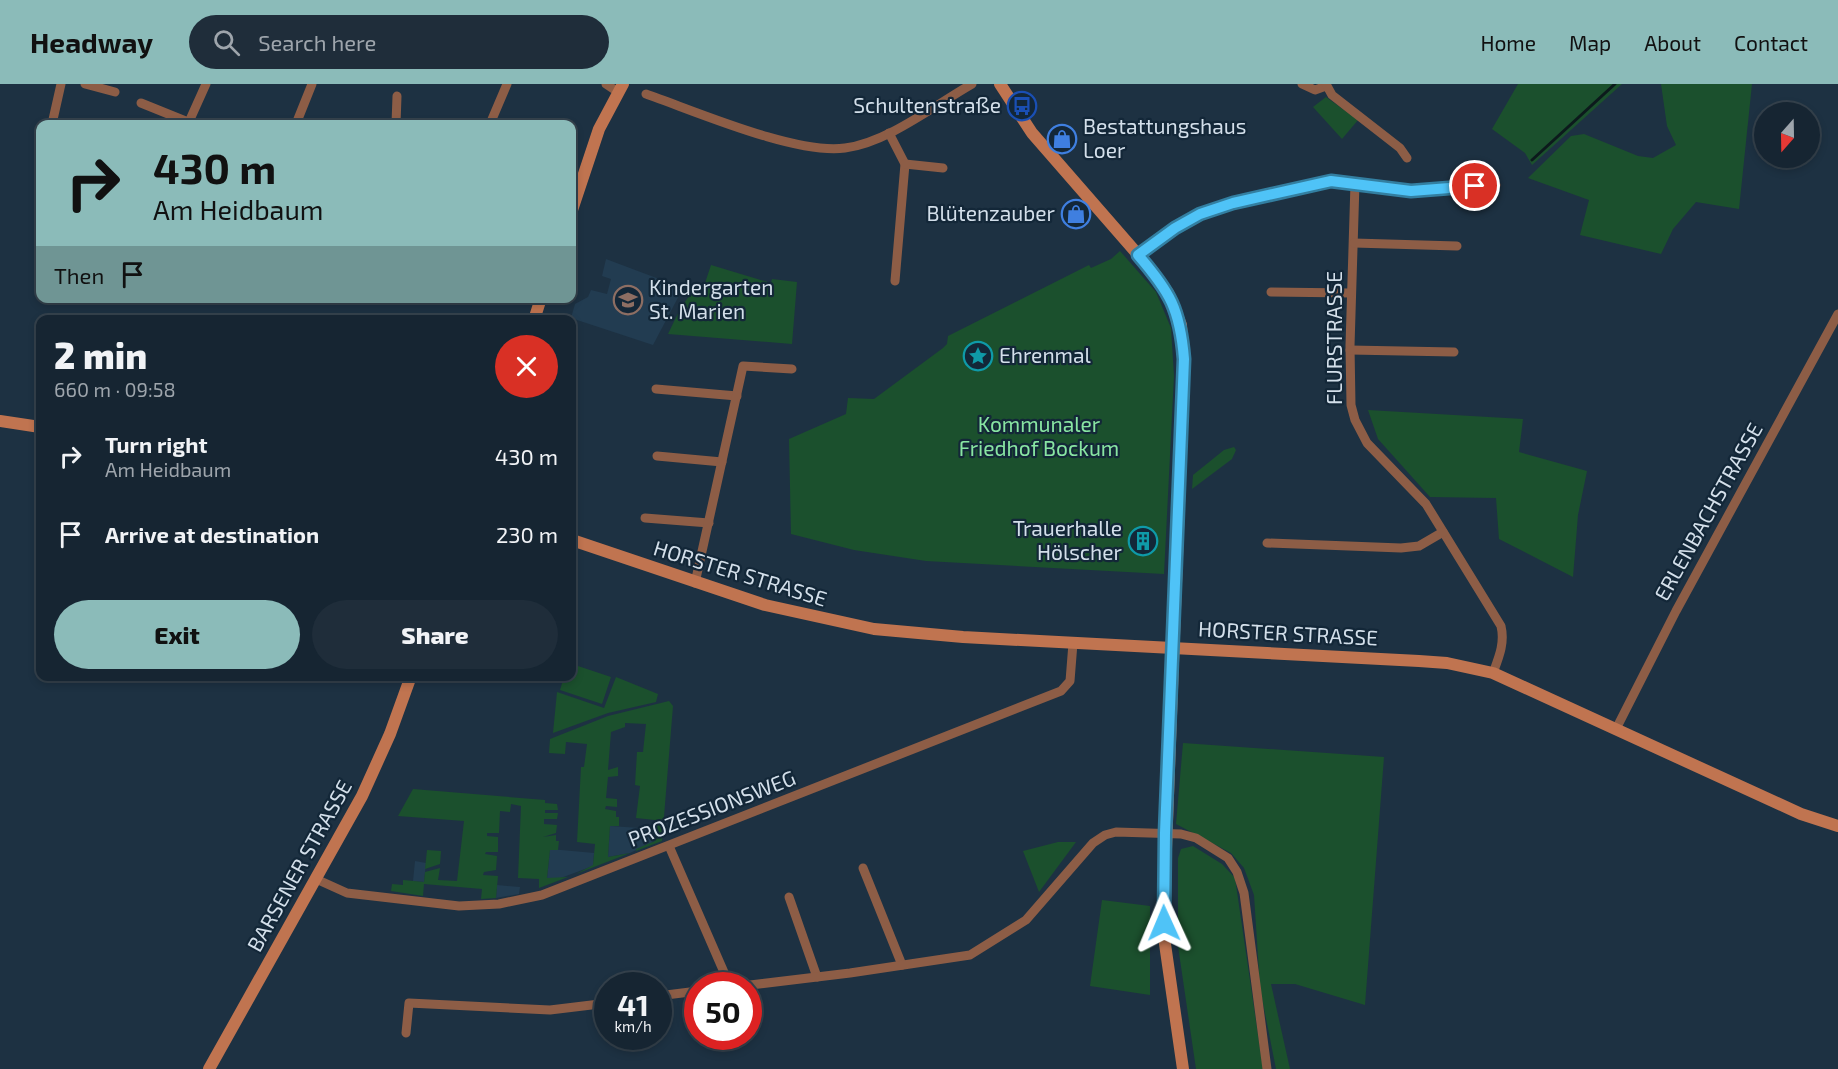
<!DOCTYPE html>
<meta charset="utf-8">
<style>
body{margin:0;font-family:"Exo 2",sans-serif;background:#1f2d3a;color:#f1f3f6;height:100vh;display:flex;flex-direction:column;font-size:22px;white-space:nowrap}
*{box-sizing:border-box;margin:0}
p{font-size:20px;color:#9ea5ac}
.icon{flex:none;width:33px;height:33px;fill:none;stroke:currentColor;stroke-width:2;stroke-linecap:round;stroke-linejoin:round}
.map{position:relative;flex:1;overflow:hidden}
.panel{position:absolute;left:36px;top:231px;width:540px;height:366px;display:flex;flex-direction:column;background:#162532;border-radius:12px;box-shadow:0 3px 9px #0003,0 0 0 2px #35424d}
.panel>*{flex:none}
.hud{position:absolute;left:36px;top:36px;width:540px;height:183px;border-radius:12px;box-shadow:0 3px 9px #0003,0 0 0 2px #35424d;background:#8bbbb9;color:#111;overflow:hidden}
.needle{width:39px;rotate:200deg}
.buttons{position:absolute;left:1754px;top:18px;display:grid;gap:12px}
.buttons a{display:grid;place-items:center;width:66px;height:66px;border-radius:50%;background:#162532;box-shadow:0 3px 9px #0003,0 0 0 2px #35424d;font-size:30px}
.speed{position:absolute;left:594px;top:888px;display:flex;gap:12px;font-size:30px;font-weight:700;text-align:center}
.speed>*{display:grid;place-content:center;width:78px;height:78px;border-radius:50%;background:#162532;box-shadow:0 3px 9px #0003,0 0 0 2px #35424d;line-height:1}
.speed small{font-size:15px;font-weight:400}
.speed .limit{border:9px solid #d22;background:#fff;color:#111}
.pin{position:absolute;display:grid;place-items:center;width:51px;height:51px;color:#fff;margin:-26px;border:3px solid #fff;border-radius:50%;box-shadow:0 2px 6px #0007}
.me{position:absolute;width:66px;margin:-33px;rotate:359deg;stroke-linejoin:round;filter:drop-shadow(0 0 4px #0008)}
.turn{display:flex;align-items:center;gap:21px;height:126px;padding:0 18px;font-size:27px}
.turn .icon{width:78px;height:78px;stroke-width:2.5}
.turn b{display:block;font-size:42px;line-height:51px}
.then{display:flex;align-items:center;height:57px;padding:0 18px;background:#0003;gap:12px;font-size:22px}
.round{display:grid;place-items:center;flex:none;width:63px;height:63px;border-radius:32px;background:#1f2d3a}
.headline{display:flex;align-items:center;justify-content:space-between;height:102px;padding:0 18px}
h1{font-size:36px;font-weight:800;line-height:45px}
.primary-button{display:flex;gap:12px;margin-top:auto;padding:12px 18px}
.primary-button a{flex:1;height:69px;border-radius:36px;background:#8bbbb9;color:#111;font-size:24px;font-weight:800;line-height:69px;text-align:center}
.primary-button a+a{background:#1f2d3a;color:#f1f3f6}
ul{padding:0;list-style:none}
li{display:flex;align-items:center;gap:18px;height:78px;padding:0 18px}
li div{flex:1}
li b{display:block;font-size:22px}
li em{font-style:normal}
header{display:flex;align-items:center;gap:36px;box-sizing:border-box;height:84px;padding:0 30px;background:#8bbbb9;color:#111}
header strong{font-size:28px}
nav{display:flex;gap:33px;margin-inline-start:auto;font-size:21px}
.search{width:420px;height:54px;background:#1f2d3a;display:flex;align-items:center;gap:15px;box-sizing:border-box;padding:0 21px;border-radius:33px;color:#9ea5ac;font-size:22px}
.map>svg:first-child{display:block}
.built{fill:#223c51}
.green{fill:#1b502d}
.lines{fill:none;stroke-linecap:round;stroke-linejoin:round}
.stream{stroke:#0c1a1c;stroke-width:3}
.street{stroke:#8d5d46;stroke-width:9}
.secondary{stroke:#c07450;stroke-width:12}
.route-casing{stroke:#337fa1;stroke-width:15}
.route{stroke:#4fc3f7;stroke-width:10}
.labels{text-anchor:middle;stroke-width:4.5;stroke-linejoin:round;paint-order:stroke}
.poi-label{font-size:21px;fill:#d3dfea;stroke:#132738;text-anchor:end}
.street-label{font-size:21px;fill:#d3dfea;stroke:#132738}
.park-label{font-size:21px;fill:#88e5a2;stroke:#132738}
</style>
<header>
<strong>Headway</strong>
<div class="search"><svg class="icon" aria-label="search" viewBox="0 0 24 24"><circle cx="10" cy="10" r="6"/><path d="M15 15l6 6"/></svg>Search here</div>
<nav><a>Home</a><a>Map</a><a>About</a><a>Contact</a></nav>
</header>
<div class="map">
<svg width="1838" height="985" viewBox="0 0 1838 985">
<rect width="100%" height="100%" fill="#1d3142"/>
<!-- built -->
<g class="built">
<path d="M606,175L683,204L653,261L571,234L575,220L588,213L591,206L607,210L611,195L602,192Z"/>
<path d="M610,742L655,745V757L630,769L608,773Z"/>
<path d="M550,765L594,769L593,782L558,795H547Z"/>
<path d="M415,777L426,779L424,798L413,797Z"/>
<path d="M497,801L520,803L519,810L496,814Z"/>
</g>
<!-- green -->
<g class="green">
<path d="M1518,0H1622L1532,81L1525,69L1492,45Z"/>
<path d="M1661,0H1752L1739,125L1696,118L1673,145L1661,170L1580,151L1589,116L1528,94L1571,52L1584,50L1638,72L1653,74L1676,61L1667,42Z"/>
<path d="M1326,13L1358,36L1342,55L1313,23Z"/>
<path d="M1120,167L1156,208L1171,244L1174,292L1164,490L926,477L854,466L791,450L789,355L846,330L848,314L874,315L943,264L947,260L948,252L1089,181L1091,184L1111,175Z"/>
<path d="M711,181L771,199L772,195L797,198L792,260L668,250L681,223L696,203L703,205Z"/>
<path d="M1368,326L1523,335L1519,368L1587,387L1578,431L1573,493L1499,455L1496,414L1430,413L1378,355Z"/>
<path d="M1234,363L1236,366L1232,375L1192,405L1193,391L1224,366Z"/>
<path d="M572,580L611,593L602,620L560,606L564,593L572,592Z"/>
<path d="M616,593L658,610L656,618L608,629L553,649L557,608L604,624Z"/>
<path d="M669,617L673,622L662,757L636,767V765L655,757V736L636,734L640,702L635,701L637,668H643L646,640L625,639V643L611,648L608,686L618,683V692L608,693L606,714L617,715V723L606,722L605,725L616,727V733H619V742H610L608,773L630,769L576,790L593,781L595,760L577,758L581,683H584L587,660L566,658L565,670L549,669L550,655L608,632Z"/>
<path d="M1183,659L1384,673L1365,921L1295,900H1271L1290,985H1276L1260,904L1254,811L1244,784L1231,769L1176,740Z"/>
<path d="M413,705L545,716V719L557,720L558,726H545V729H558L557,735H544V740L557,741L556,749L543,753L556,751V757H559L558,766H550L547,794L568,793L539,804V795L518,794L521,722L511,720L510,728L500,727L499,749H487V752L498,753V768H486L485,770L497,772L496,786L484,788L483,791L498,792L496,814L481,815L482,805L424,800L423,812L391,807L392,800L403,801V796L424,798L425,788L440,784L438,796L457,797L464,737L398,732Z"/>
<path d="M1058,758H1076L1039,808L1023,767Z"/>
<path d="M1193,762L1222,780L1235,794L1263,985H1196L1178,862V774L1181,765Z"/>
<path d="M427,766L441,767L440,780L425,785Z"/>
<path d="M1102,816L1150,822V911L1090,902Z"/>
</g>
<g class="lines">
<!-- stream -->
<path class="stream" d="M1532,76L1615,0"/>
<!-- street -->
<g class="street">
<path d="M85,0L115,8"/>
<path d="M606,0L618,8"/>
<path d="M1302,0L1315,6L1326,2"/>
<path d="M1326,0L1332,11L1400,64L1407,74"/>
<path d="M646,10C695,27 796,71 845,64C887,59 935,21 972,0"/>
<path d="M141,19L193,40"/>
<path d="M52,40L61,0"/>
<path d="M188,40L206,0"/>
<path d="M296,40L312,0"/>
<path d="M396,40L397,12"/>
<path d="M490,40L507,0"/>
<path d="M889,49L905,80L895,197"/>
<path d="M905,80L943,84"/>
<path d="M1355,99L1350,262L1351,321L1355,336L1367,359L1426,420L1501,542C1505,559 1499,573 1493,589"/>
<path d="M1354,159L1457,162"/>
<path d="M1138,171L1200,130L1233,119L1331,97L1411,107L1496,101"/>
<path d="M1271,208L1350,209"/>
<path d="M1350,266L1454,268"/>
<path d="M656,305L737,312"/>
<path d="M657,372L722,378"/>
<path d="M645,434L709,439"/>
<path d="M1267,459L1401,464L1419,462L1443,448"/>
<path d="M695,499L743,282L792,285"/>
<path d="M1616,645L1676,527L1838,230"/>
<path d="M669,762L730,902"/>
<path d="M863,784L902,881"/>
<path d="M316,795L347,809L459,822L499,820L542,811L1061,607L1070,597L1073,559"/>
<path d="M789,813L817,893"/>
<path d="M742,902L850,889L970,871L1026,836L1093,759L1105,751L1116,748L1181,750L1196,754L1228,774L1237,788L1244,809L1267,985"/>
<path d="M658,912L698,907"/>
<path d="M406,949L409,919L550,926L608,919"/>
</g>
<!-- secondary -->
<g class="secondary">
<path d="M1000,0L1032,49L1154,189L1168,209L1181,241L1184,287L1164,818L1165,860L1183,985"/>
<path d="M572,126L599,45L623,0"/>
<path d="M534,236L541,214"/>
<path d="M0,337L40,343"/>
<path d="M572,456L765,521L874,545L963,553L1419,577L1447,579L1493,589L1801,730L1838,742"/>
<path d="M209,985L362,712L390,650L411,592"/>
</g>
</g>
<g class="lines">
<!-- route casing -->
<g class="route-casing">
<path id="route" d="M1164,839L1165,749L1184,275C1180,225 1170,208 1138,171L1175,144L1200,130L1233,119L1331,97L1411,107L1475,102"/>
</g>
<!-- route -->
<use href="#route" class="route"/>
</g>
<!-- icons -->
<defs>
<g id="bus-ring" transform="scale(1.5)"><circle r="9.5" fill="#132738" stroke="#1a4fb4" stroke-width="1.5"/><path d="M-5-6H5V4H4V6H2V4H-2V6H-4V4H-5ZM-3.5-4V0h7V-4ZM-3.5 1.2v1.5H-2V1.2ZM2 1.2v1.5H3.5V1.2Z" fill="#1a4fb4"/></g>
<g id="shop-ring" transform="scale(1.5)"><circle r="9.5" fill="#132738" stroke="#3f7fe0" stroke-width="1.5"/><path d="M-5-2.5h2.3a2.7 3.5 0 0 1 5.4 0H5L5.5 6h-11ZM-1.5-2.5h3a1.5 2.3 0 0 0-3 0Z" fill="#3f7fe0"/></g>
<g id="school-ring" transform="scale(1.5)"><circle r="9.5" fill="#132738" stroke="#8d6e63" stroke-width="1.5"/><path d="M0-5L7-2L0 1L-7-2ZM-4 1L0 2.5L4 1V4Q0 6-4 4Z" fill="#8d6e63"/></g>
<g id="sight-ring" transform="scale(1.5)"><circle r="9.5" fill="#132738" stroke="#0f9aa8" stroke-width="1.5"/><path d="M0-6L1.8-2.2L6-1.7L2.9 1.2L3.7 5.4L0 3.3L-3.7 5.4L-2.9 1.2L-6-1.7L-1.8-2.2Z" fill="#0f9aa8"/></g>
<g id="building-ring" transform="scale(1.5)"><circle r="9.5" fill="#132738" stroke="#0f9aa8" stroke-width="1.5"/><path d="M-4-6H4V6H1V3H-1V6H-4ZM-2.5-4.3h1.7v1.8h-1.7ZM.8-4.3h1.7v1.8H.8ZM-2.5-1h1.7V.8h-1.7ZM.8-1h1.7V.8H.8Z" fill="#0f9aa8"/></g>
</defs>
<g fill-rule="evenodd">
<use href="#bus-ring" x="1022" y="22"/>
<use href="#shop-ring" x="1062" y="55"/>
<use href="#shop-ring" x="1076" y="130"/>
<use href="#school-ring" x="628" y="216"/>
<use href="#sight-ring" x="978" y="272"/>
<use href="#building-ring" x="1143" y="457"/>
</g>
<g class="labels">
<!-- poi labels -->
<g class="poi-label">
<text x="1001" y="29">Schultenstraße</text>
<text x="1083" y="50" text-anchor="start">Bestattungshaus<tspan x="1083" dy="24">Loer</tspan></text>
<text x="1055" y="137">Blütenzauber</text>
<text x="649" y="211" text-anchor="start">Kindergarten<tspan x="649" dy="24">St. Marien</tspan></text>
<text x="999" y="279" text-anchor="start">Ehrenmal</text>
<text x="1122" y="452">Trauerhalle<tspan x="1122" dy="24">Hölscher</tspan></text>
</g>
<!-- street labels -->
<g class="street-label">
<text transform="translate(1335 254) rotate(-90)" y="7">FLURSTRASSE</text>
<text transform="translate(1709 428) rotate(-61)" y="7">ERLENBACHSTRASSE</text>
<text transform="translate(740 490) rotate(17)" y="7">HORSTER STRASSE</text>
<text transform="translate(1288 550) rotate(3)" y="7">HORSTER STRASSE</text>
<text transform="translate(712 725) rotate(-21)" y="7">PROZESSIONSWEG</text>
<text transform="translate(300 782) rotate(-61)" y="7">BARSENER STRASSE</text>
</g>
<!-- park labels -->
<g class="park-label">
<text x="1039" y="348">Kommunaler<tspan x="1039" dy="24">Friedhof Bockum</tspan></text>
</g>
</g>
</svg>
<div class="buttons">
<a><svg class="needle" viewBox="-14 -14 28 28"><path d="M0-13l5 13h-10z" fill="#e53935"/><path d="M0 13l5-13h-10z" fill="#9ea5ac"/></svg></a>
</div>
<div class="speed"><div>41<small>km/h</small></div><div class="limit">50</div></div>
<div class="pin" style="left:1475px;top:102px;background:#d93025"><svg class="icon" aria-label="arrive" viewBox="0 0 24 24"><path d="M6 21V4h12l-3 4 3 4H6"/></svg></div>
<svg class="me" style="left:1164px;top:839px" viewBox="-20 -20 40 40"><path d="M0-17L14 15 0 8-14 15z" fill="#4fc3f7" stroke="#fff" stroke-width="4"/></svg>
<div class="hud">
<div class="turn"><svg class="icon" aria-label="right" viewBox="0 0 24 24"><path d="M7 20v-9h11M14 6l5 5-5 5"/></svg><div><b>430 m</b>Am Heidbaum</div></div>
<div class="then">Then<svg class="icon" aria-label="arrive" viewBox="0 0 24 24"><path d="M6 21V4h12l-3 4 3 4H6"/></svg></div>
</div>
<section class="panel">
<div class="headline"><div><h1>2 min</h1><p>660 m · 09:58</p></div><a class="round" style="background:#d93025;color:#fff"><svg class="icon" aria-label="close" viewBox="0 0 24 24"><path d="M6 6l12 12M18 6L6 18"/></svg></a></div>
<ul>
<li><svg class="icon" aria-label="right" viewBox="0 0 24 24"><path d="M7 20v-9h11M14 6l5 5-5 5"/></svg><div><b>Turn right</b><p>Am Heidbaum</p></div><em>430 m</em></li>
<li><svg class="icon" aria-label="arrive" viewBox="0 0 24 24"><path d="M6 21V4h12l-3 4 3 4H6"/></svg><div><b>Arrive at destination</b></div><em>230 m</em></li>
</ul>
<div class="primary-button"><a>Exit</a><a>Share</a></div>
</section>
</div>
